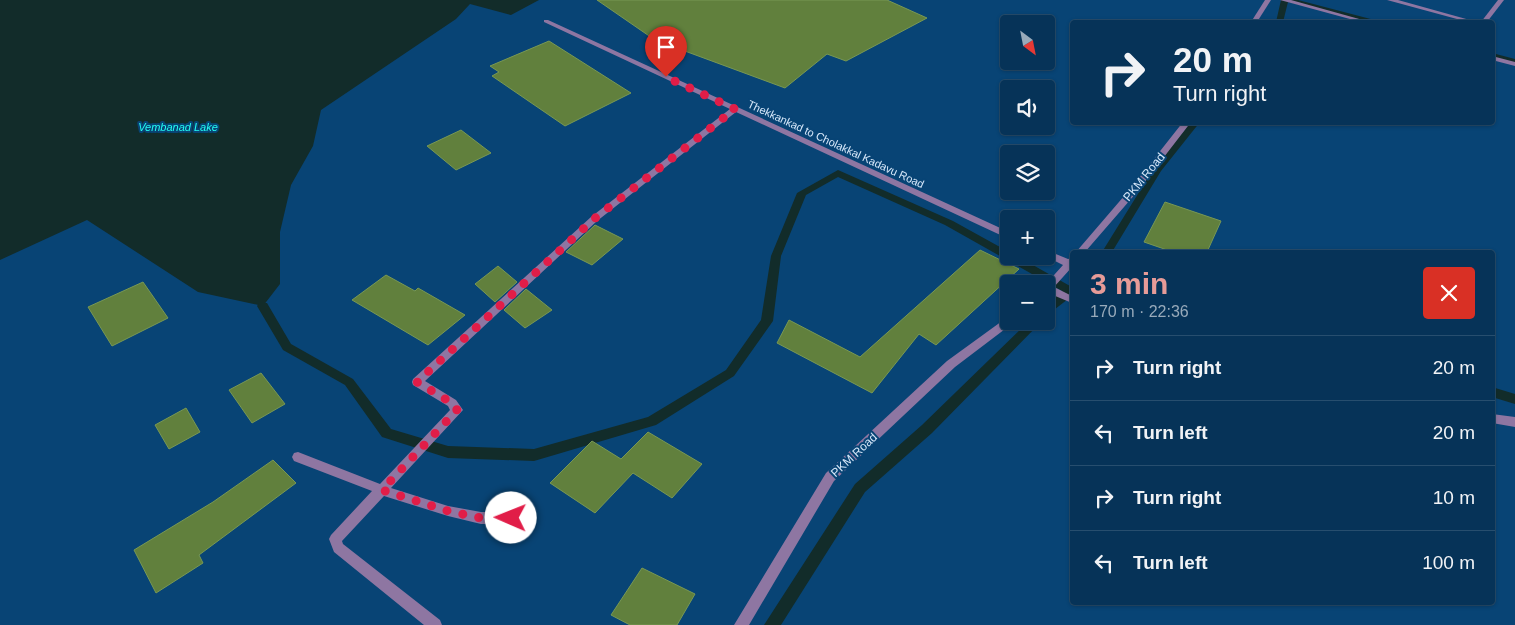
<!DOCTYPE html>
<meta charset="utf-8">
<style>
body{margin:0;font-family:Arial,sans-serif;background:#0f3b5e;color:#f1f3f6;height:100vh;display:flex;flex-direction:column;font-size:19px;white-space:nowrap}
*{box-sizing:border-box;margin:0}
p{font-size:16px;color:#98aaba}
.icon{flex:none;width:28px;height:28px;fill:none;stroke:currentColor;stroke-width:2;stroke-linecap:round;stroke-linejoin:round}
.map{position:relative;flex:1;overflow:hidden}
.drawer{position:absolute;left:1070px;top:250px;width:425px;height:355px;display:flex;flex-direction:column;background:#063358;border-radius:5px;box-shadow:0 1px 4px #0004,0 0 0 1px #274e6e}
.drawer>*{flex:none}
.top-card{position:absolute;left:1070px;top:20px;width:425px;height:105px;border-radius:5px;box-shadow:0 1px 4px #0004,0 0 0 1px #274e6e;background:#063358;color:#f1f3f6;overflow:hidden}
.needle{width:32px;rotate:148deg}
.controls{position:absolute;left:1000px;top:15px;display:grid;gap:10px}
.controls a{display:grid;place-items:center;width:55px;height:55px;border-radius:5px;background:#063358;box-shadow:0 1px 4px #0004,0 0 0 1px #274e6e;font-size:25px}
.pin{position:absolute;display:grid;place-items:center;width:42px;height:42px;color:#fff;margin:-51px -21px;border-radius:50% 50% 50% 0;rotate:-45deg;box-shadow:0 0 5px #0007}
.pin .icon{rotate:45deg}
.me{position:absolute;width:55px;margin:-28px;rotate:271deg;stroke-linejoin:round;filter:drop-shadow(0 0 4px #0008)}
.turn{display:flex;align-items:center;gap:18px;height:105px;padding:0 20px;font-size:22px}
.turn .icon{width:65px;height:65px;stroke-width:2.5}
.turn b{display:block;font-size:35px;line-height:42px}
.round{display:grid;place-items:center;flex:none;width:52px;height:52px;border-radius:5px;background:#0f3b5e}
.headline{display:flex;align-items:center;justify-content:space-between;height:85px;padding:0 20px}
h1{font-size:30px;font-weight:600;line-height:38px;color:#e69b98}
ul{padding:0;list-style:none}
li{display:flex;align-items:center;gap:15px;height:65px;padding:0 20px;border-top:1px solid #274e6e}
li div{flex:1}
li b{display:block;font-size:19px}
li em{font-style:normal}
.map>svg:first-child{display:block}
.water{fill:#122c2a}
.lines{fill:none;stroke-linecap:round;stroke-linejoin:round}
.stream{fill:#122c2a;fill-rule:evenodd}
.building{fill:#61803d;stroke:#789854}
.service{fill:#8e76a2;fill-rule:evenodd}
.minor{fill:#8e76a2;fill-rule:evenodd}
.route{stroke:#e11d48;stroke-width:9;stroke-dasharray:0 16.2}
.labels{text-anchor:middle;stroke-width:4;stroke-linejoin:round;paint-order:stroke}
.far-water-label{font-size:11px;font-style:italic;fill:#23fbf1;stroke:#084475}
.far-street-label{font-size:11px;fill:#d7e8fa;stroke:#084475}
.street-label{font-size:12px;fill:#d7e8fa;stroke:#084475}
</style>
<div class="map">
<svg width="1515" height="625" viewBox="0 0 1515 625">
<rect width="100%" height="100%" fill="#084475"/>
<!-- water -->
<path class="water" d="M0,0H539L511,15L470,4L456,19L321,110L313,146L291,185L280,232V284L263,306L198,292L87,220L0,260Z"/>
<g class="lines">
<!-- stream -->
<g class="stream">
<path d="M1281,0H1298L1382,22H1371L1288,2L1283,22H1276Z"/>
<path d="M1492,53L1515,59V63L1492,58Z"/>
<path d="M1191,122H1200L1161,171L1112,252H1102L1154,168Z"/>
<path d="M838,170L953,221L1009,252V256H1017L1070,286L1072,285V296L1046,316V305L1062,291L945,225L838,177L806,195L781,256L773,321L734,376L656,425L534,461L448,458L382,437L345,385L283,350L257,306L259,303H267L291,344L353,379L391,429L448,446L534,449L648,417L726,370L761,320L771,256L797,193Z"/>
<path d="M1029,321H1042L932,433L865,492L781,625H764L855,484L922,425Z"/>
<path d="M1492,387L1515,394V404L1492,397Z"/>
</g>
</g>
<!-- building -->
<g class="building">
<path d="M597,0H887L927,18L846,61L827,54L785,88L655,40Z"/>
<path d="M549,41L631,93L565,126L492,76L499,72L490,66Z"/>
<path d="M461,130L491,153L456,170L427,146Z"/>
<path d="M1165,202L1221,221L1207,252H1173L1144,242Z"/>
<path d="M595,225L623,239L592,265L566,252Z"/>
<path d="M980,250L1019,269L936,345L919,334L872,393L777,343L789,320L860,357Z"/>
<path d="M498,266L517,282L495,302L475,284Z"/>
<path d="M386,275L415,291L418,288L465,315L428,345L352,300Z"/>
<path d="M143,282L168,318L112,346L88,307Z"/>
<path d="M526,289L552,310L525,328L504,310Z"/>
<path d="M261,373L285,404L252,423L229,390Z"/>
<path d="M186,408L200,432L169,449L155,425Z"/>
<path d="M648,432L702,464L672,498L633,473L595,513L550,483L592,441L621,459Z"/>
<path d="M273,460L296,483L199,555L203,563L156,593L134,550L213,502Z"/>
<path d="M642,568L695,594L677,625H630L611,615Z"/>
</g>
<g class="lines">
<!-- service -->
<g class="service">
<path d="M1387,0H1398L1477,22H1468Z"/>
<path d="M1498,0H1504L1487,22H1481Z"/>
</g>
<!-- minor -->
<g class="minor">
<path d="M1265,0H1271L1257,22H1251Z"/>
<path d="M1280,0H1291L1370,22H1361Z"/>
<path d="M544,20H548L1009,232V239L736,112L597,221L425,381L456,400L463,410L391,488L448,506L481,512H511L515,514L517,518L515,522L511,524H481L448,516L384,496L342,541L343,544L440,620L442,625H424L334,552L329,539L331,535L372,491L294,461L292,457L294,453L298,452L380,484L450,410L448,406L413,385L412,382L413,379L591,217L730,109L544,22Z"/>
<path d="M1492,56L1515,62V66L1492,60Z"/>
<path d="M1183,122H1191L1137,192L1085,252H1076L1131,188Z"/>
<path d="M1046,250L1068,259L1072,258V267L1054,287L1072,296V303L1048,293H1046V284L1063,265L1045,256H1046Z"/>
<path d="M1009,316V321H1013V323L955,367L834,481L749,625H734L826,473L947,361Z"/>
<path d="M1492,414L1515,417V427L1492,423Z"/>
</g>
</g>
<g class="lines">
<!-- route -->
<path class="route" d="M511,518H481L448,511L382,490L457,410L452,403L417,382L594,219L735,109L666,77"/>
</g>
<g class="labels">
<!-- far-water labels -->
<g class="far-water-label">
<text x="178" y="131">Vembanad Lake</text>
</g>
<!-- far-street labels -->
<g class="far-street-label">
<text transform="translate(836 144) rotate(25)" y="4">Thekkankad to Cholakkal Kadavu Road</text>
</g>
<!-- street labels -->
<g class="street-label">
<text transform="translate(1144 177) rotate(-51)" y="4">PKM Road</text>
<text transform="translate(854 455) rotate(-43)" y="4">PKM Road</text>
</g>
</g>
</svg>
<div class="controls">
<a><svg class="needle" viewBox="-14 -14 28 28"><path d="M0-13l5 13h-10z" fill="#e53935"/><path d="M0 13l5-13h-10z" fill="#98aaba"/></svg></a>
<a><svg class="icon" aria-label="sound" viewBox="0 0 24 24"><path d="M4 9h4l5-4v14l-5-4H4zM17 9q2 3 0 6"/></svg></a>
<a><svg class="icon" aria-label="layers" viewBox="0 0 24 24"><path d="M12 4l9 5-9 5-9-5zM3 14l9 5 9-5"/></svg></a>
<a>+</a>
<a>−</a>
</div>
<div class="pin" style="left:666px;top:77px;background:#d93025"><svg class="icon" aria-label="arrive" viewBox="0 0 24 24"><path d="M6 21V4h12l-3 4 3 4H6"/></svg></div>
<svg class="me" style="left:511px;top:518px" viewBox="-20 -20 40 40"><circle r="19" fill="#fff"/><path d="M0-13L10 11 0 6-10 11z" fill="#e11d48"/></svg>
<div class="top-card">
<div class="turn"><svg class="icon" aria-label="right" viewBox="0 0 24 24"><path d="M7 20v-9h11M14 6l5 5-5 5"/></svg><div><b>20 m</b>Turn right</div></div>
</div>
<section class="drawer">
<div class="headline"><div><h1>3 min</h1><p>170 m · 22:36</p></div><a class="round" style="background:#d93025;color:#fff"><svg class="icon" aria-label="close" viewBox="0 0 24 24"><path d="M6 6l12 12M18 6L6 18"/></svg></a></div>
<ul>
<li><svg class="icon" aria-label="right" viewBox="0 0 24 24"><path d="M7 20v-9h11M14 6l5 5-5 5"/></svg><div><b>Turn right</b></div><em>20 m</em></li>
<li><svg class="icon" aria-label="left" viewBox="0 0 24 24"><path d="M17 20v-9H6M10 6l-5 5 5 5"/></svg><div><b>Turn left</b></div><em>20 m</em></li>
<li><svg class="icon" aria-label="right" viewBox="0 0 24 24"><path d="M7 20v-9h11M14 6l5 5-5 5"/></svg><div><b>Turn right</b></div><em>10 m</em></li>
<li><svg class="icon" aria-label="left" viewBox="0 0 24 24"><path d="M17 20v-9H6M10 6l-5 5 5 5"/></svg><div><b>Turn left</b></div><em>100 m</em></li>
</ul>
</section>
</div>
